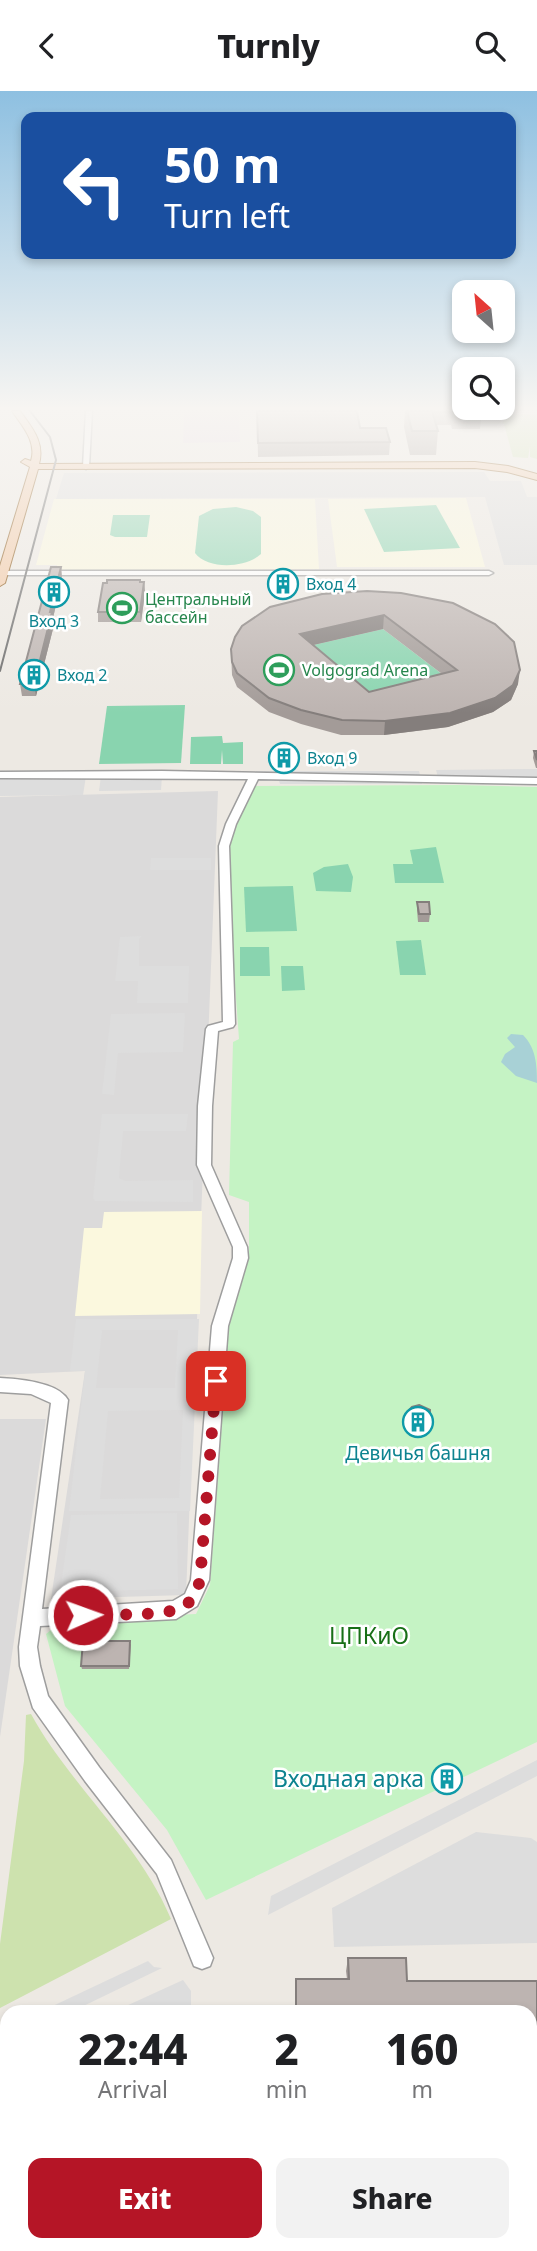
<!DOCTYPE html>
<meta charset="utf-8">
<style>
body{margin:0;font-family:"Noto Sans",sans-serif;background:#f2f2f2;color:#202124;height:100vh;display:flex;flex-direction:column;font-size:26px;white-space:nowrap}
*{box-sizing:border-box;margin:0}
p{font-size:23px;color:#757577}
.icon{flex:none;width:38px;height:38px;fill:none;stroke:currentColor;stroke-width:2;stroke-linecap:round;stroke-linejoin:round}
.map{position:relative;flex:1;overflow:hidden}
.sheet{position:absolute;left:0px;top:1914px;width:537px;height:247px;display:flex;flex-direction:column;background:#fff;border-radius:21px 21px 0 0;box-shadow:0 4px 10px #0003}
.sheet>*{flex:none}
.guide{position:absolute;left:21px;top:21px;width:495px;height:147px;border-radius:14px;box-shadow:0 4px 10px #0003;background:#1a4fa0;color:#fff;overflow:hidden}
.needle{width:46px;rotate:333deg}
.buttons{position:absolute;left:452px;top:189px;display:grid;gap:14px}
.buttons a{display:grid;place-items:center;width:63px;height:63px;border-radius:14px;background:#fff;box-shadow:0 4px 10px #0003;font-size:35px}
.pin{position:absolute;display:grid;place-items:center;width:60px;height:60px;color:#fff;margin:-30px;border-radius:14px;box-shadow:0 4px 10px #0006}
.me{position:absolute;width:77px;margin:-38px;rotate:88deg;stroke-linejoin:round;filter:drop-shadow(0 0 5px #0008)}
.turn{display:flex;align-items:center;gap:24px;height:147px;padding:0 28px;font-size:32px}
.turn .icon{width:91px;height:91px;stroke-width:2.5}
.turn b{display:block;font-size:49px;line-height:60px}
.eta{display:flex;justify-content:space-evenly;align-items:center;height:119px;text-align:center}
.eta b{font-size:42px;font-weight:800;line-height:49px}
.cta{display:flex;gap:14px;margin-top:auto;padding:14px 28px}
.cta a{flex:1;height:80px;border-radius:14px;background:#b51526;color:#fff;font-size:28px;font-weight:800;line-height:80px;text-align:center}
.cta a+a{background:#f2f2f2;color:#202124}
header{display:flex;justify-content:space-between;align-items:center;height:91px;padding:0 28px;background:#fff;font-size:32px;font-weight:800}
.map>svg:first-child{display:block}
.residential{fill:#dbdada}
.industrial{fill:#e5d6e4}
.education{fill:#fbf8de}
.grass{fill:#cde2ae}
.park{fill:#c5f3c4}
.pitch{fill:#89d4af}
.parking{fill:#ddd;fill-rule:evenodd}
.water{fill:#a8d1d6}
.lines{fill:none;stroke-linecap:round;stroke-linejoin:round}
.minor-casing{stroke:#9e9e9e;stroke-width:3}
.major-casing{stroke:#86520f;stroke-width:2}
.minor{fill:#fff;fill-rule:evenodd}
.major{fill:#f2c8a4;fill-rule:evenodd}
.tram{stroke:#6b6b6b;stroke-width:2}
.wall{fill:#a39b98;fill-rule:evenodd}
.shaded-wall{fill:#847e7c}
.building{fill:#bdb4b1;stroke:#847e7c;stroke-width:2;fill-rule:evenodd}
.route{stroke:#b51526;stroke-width:12;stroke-dasharray:0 21.6}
.labels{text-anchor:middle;stroke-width:5;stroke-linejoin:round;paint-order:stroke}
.far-culture-label{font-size:16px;fill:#0d838f;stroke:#fff;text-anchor:start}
.far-leisure-label{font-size:16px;fill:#27864d;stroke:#fff;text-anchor:start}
.culture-label{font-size:19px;fill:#0d838f;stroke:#fff}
.near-park-label{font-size:23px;fill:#186f17;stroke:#fff}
.near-culture-label{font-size:23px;fill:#0d838f;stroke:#fff;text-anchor:end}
</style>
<header><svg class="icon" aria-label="back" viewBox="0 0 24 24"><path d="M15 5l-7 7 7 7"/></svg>Turnly<svg class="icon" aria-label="search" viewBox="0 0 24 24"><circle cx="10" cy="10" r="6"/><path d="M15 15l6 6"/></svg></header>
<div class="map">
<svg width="537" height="2160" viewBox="0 0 537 2160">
<rect width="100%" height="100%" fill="#ede9e3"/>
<!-- residential -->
<g class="residential">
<path d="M218,700L186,1504L51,1508L85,1280L0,1284V706Z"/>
<path d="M0,1328H46L0,1646Z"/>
</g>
<!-- industrial -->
<path class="industrial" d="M184,320H239L240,351L183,352Z"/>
<!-- education -->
<g class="education">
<path d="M466,407L485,476H337L328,408Z"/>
<path d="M54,408H315L319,478L56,480L57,474H36Z"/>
<path d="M202,1120L200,1223L75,1225L84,1137H102L104,1121Z"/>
</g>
<!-- grass -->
<g class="grass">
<path d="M521,323L537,324V368L530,366V355L528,367L513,366L502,326Z"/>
<path d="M31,1623C71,1696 139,1751 171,1828L0,1917V1853L24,1670L26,1624Z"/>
</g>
<!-- park -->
<path class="park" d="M457,694L537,696V1651L206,1809L167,1739L65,1615L46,1543L63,1529L196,1523L210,1494L230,1222L249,1165V1111L229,1104L233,951L239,948L225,758L252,695Z"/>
<!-- pitch -->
<g class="pitch">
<path d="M436,414L460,457L384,461L364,418Z"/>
<path d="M236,416L253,420L261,426V463C246,477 208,479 195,462L199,425L213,418Z"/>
<path d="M113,424H150L147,446H115L110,444Z"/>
<path d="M383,538L455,593L368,615L300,557Z"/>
<path d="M185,614L181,672L99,673L107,615Z"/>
<path d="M222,645L223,652L243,651V673H223L222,659L221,673H190L191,646Z"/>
<path d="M436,756L444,792H395L393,773H413L410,759Z"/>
<path d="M348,773L353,786L351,801L316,800L313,782L324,776Z"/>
<path d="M293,795L297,840L246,841L244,796Z"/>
<path d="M421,849L426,884H400L396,850Z"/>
<path d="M240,856H269L270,885H240Z"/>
<path d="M281,875H303L305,899L282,900Z"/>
</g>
<!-- parking -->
<g class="parking">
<path d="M484,381L490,390H521L527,406H537V474H504L485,406L56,408L64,382Z"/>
<path d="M537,678V693H440L436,679Z"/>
<path d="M256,680H419L422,693H280L279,690H256Z"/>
<path d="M86,685L83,704L0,705V686Z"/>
<path d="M101,685H162L161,699L99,700Z"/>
<path d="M151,767H211V779H150Z"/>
<path d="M142,845L139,848V875H189L188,912H137L138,890H115L120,846Z"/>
<path d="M185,922L183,961L118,962L114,1004L102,1003L111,923Z"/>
<path d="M102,1023H188L186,1040H123L119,1087L125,1090L193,1089V1111L95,1110L93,1107Z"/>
<path d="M76,1228H199L190,1420H69L85,1280H70ZM102,1239H178L175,1297H96ZM183,1319L179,1407L100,1408L108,1320Z"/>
<path d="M177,1422L178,1498L60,1501L71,1424Z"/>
<path d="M537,1669V1685L268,1824L271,1805Z"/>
<path d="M476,1741L531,1747L537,1751V1852L334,1856L332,1817Z"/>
<path d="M148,1870L154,1876L162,1877L71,1921H40Z"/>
<path d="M183,1889L191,1900V1921H113Z"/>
<path d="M0,2070L7,2071V2154H180V2160H0Z"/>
</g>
<!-- water -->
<path class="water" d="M511,943L523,944C536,957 537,974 537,992L516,985L501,971L505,963L515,956L507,947Z"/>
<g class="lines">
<!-- minor casing -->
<g class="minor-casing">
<g id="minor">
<path d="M86,320H92L89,376L86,378L83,376Z"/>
<path d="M0,480H489L493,482L489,484H0Z"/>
<path d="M162,680L537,687V693L258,688L236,733L229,755L235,933L233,936L218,940L212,1015L211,1074L247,1156L248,1167L228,1235L209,1489L197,1515L176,1528L40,1535L37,1556L40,1575L48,1605L99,1676L171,1769L213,1867L210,1875L202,1878L194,1875L157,1783L85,1690L33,1617L20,1575L19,1556L51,1312L31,1303L0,1301V1287C19,1288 58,1291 68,1309L42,1518L173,1510L185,1503L191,1489L212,1235L233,1167V1156L197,1074L198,1015L206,938L208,935L223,931L219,755L226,733L248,688L0,687V681Z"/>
</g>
</g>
<!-- major casing -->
<g class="major-casing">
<path id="major" d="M12,320H20C32,337 45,351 39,373L475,371L508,375L537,383V389L507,381L475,377L38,378L5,492L0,495V475L30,376L21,371L25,368L31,370C37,351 23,336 12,320Z"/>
</g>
<!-- minor -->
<use href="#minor" class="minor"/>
<!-- major -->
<use href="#major" class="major"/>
<!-- tram -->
<path class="tram" d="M0,580L56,369L50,346L30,320"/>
</g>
<!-- wall -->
<g class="wall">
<path d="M257,320L360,337L390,351L389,364L258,366Z"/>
<path d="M405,320H482L480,338H452L451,334H436L438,340L436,364H410L404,336Z"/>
<path d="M61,476L62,488L53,527L54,534L36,605H22L20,593Z"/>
<path d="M140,491H144L145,502L141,531H98V521Z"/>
<path d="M367,500L518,593L511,609L493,621L448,636L384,644H341L301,633L269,621L237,596L232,584L231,558ZM383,538L442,583L369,601L313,554Z"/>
<path d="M534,660H537V677H536L533,667Z"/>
<path d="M417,811L430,823L429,831H418L417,819Z"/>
<path d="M407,1321L430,1329L429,1337L420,1342L412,1340L407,1335L406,1329Z"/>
<path d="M131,1553L129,1578H82L81,1575Z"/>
<path d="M348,1867H406L407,1890H537V2160H287L285,2154H530V1922H295L296,1888H347L346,1880Z"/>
</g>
<!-- shaded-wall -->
<g class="shaded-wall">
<path d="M61,476L62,488L53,527L54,534L36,605L34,593L50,521Z"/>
<path d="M144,491L145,502L141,531L140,521Z"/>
<path d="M384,524L383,538L300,557V543Z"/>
<path d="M520,579L518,593L511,609L493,621L448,636L384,644L385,630Z"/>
<path d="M430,1329L429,1337L420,1342L421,1334Z"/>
</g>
<!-- building -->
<g class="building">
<path d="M257,320H357L360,337H386L390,351L258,352Z"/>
<path d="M407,320H432L438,340H412Z"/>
<path d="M51,476H61L50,521H52L34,593H20Z"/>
<path d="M107,489H140V491H144L140,521H98L103,492H107Z"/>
<path d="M367,500L401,502L453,512L495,533L514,551L520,579L513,594L495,607L450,622L385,630L342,629L301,619L269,607L237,582L232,571L231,558L235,546L242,535L270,516L322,503ZM384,524L457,579L369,601L300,543Z"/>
<path d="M534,660H537V669Z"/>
<path d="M417,811H429L430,823H419Z"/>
<path d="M419,1314L430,1319V1329L421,1334L414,1333L408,1328L407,1321L412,1316Z"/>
<path d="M83,1550H130L129,1575H81Z"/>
<path d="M348,1867H406L407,1890H537V2160H290L288,2154H530V1922H296V1888H349Z"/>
</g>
<!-- sky -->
<linearGradient id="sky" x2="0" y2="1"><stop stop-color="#8ec0e1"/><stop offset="0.51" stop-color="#f7f5f2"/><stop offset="1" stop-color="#f7f5f2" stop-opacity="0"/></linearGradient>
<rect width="537" height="622" fill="url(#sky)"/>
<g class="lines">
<!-- route -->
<path class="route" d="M83,1524C106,1523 165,1526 183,1516C193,1510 197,1500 200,1489L216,1290"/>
</g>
<!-- icons -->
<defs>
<g id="building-ring" transform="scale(1.575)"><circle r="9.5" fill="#fff" stroke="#0f9aa8" stroke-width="1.5"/><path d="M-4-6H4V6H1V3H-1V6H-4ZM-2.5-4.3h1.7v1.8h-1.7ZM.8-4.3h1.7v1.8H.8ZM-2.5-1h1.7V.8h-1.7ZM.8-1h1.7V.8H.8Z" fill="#0f9aa8"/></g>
<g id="stadium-ring" transform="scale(1.575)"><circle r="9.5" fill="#fff" stroke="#2e9e5b" stroke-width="1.5"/><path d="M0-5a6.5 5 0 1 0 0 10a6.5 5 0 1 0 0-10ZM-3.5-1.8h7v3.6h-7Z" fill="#2e9e5b"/></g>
</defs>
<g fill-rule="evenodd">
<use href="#building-ring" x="283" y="493"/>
<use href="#building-ring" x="54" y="501"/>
<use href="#stadium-ring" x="122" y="517"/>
<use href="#stadium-ring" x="279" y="579"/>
<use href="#building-ring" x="34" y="584"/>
<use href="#building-ring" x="284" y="667"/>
<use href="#building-ring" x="418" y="1331"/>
<use href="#building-ring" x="447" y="1688"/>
</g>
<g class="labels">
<!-- far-culture labels -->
<g class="far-culture-label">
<text x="306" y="499">Вход 4</text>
<text x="54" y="536" text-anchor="middle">Вход 3</text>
<text x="57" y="590">Вход 2</text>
<text x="307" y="673">Вход 9</text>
</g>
<!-- far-leisure labels -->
<g class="far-leisure-label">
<text x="145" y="514">Центральный<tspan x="145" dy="18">бассейн</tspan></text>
<text x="302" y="585">Volgograd Arena</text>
</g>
<!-- culture labels -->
<g class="culture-label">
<text x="418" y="1369">Девичья башня</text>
</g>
<!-- near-park labels -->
<g class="near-park-label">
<text x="369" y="1553">ЦПКиО</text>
</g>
<!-- near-culture labels -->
<g class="near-culture-label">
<text x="424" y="1696">Входная арка</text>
</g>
</g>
</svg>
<div class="buttons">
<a><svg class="needle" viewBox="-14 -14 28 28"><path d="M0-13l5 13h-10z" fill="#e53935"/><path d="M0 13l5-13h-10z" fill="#757577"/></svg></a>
<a><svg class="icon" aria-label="search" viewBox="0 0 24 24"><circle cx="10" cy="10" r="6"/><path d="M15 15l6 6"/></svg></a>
</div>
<div class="pin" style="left:216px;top:1290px;background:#d93025"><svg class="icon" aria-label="arrive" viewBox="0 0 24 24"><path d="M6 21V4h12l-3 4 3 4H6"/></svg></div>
<svg class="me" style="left:83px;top:1524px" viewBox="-20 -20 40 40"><circle r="17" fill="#b51526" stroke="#fff" stroke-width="3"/><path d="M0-11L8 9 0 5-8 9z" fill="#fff"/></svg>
<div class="guide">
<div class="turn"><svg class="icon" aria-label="left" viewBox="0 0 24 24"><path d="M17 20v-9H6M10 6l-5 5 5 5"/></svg><div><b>50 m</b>Turn left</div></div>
</div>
<section class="sheet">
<div class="eta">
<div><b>22:44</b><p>Arrival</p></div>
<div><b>2</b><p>min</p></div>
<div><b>160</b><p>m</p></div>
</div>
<div class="cta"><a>Exit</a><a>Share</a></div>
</section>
</div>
